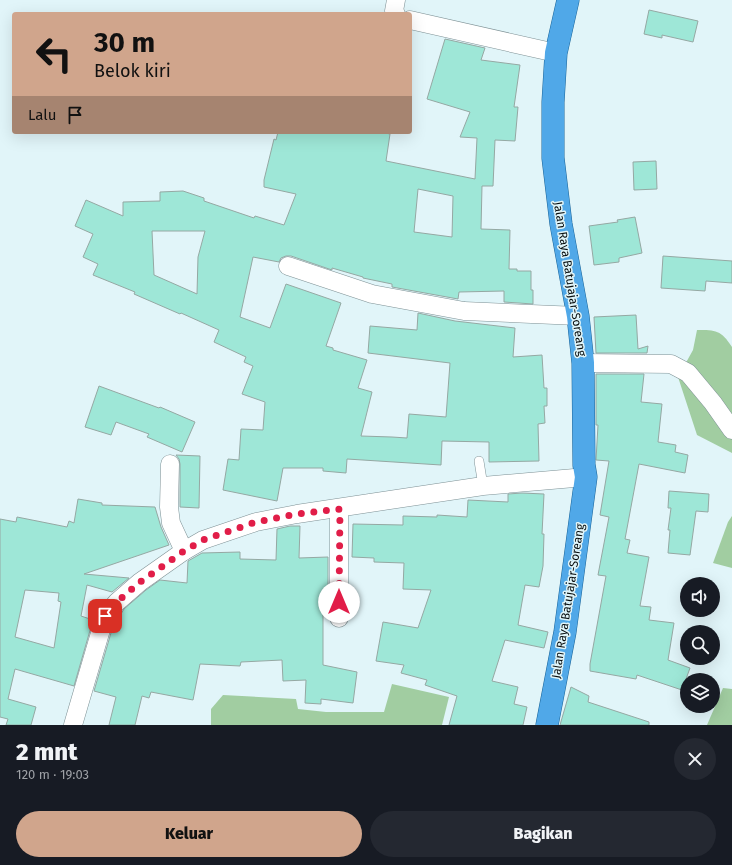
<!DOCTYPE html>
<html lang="id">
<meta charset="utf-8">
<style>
body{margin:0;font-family:"Fira Sans",sans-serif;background:#242831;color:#f1f3f6;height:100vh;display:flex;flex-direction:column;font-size:15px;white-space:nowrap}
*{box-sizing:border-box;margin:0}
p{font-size:13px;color:#9ea1a6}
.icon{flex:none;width:22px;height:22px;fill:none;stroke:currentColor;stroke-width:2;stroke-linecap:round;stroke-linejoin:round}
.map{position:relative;height:725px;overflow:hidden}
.drawer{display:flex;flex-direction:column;background:#171b24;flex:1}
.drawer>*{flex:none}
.guide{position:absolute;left:12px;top:12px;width:400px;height:122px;border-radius:4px;box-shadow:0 4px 16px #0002;background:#d0a58c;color:#111;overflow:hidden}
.controls{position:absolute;left:680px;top:577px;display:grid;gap:8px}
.controls a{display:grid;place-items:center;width:40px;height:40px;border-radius:50%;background:#171b24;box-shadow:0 4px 16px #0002;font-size:20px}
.pin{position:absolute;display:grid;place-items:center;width:34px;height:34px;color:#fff;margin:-17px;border-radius:8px;box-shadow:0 2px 6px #0006}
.me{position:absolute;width:44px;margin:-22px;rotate:0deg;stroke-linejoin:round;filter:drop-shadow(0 0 3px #0008)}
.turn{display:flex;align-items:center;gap:14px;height:84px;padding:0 16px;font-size:18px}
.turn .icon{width:52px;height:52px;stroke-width:2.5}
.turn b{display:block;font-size:28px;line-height:34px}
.then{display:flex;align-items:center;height:38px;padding:0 16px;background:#0003;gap:8px;font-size:15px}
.round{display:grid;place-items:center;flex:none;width:42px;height:42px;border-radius:21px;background:#242831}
.summary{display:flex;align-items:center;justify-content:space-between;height:68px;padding:0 16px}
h1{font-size:24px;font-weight:800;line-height:30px}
.primary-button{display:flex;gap:8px;margin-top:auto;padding:8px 16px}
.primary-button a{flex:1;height:46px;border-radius:24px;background:#d0a58c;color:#111;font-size:16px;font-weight:800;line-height:46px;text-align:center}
.primary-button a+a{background:#242831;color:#f1f3f6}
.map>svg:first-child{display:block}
.forest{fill:#a1cda1}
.building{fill:#9ee7d7;stroke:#95a8a3;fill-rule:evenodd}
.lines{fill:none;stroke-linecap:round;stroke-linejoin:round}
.service-casing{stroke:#7e9195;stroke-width:10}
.minor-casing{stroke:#7e9195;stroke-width:19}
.trunk-casing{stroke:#1a6498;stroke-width:23}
.service{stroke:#fff;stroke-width:9}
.minor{stroke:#fff;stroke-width:18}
.trunk{stroke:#50a8e8;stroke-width:22}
.route{stroke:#e11d48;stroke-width:7;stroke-dasharray:0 12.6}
.labels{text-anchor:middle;stroke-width:3;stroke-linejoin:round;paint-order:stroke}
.street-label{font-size:12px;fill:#070d0f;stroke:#e1f5f9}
</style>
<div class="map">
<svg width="732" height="725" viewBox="0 0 732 725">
<rect width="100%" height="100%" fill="#e1f5f9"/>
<!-- forest -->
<g class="forest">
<path d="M697,330C716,330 721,330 732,347V453L697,435L678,377L693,350Z"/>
<path d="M732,516V568L713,563L728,522Z"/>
<path d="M392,684L449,697L442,725H211V709L223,695L296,699L298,709L326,712H384Z"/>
<path d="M723,688L732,689V725H707Z"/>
</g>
<!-- building -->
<g class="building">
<path d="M649,10L698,21L693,42L662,35V38L644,34Z"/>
<path d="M445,39L485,48L481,60L520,65L514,107H518L515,141L495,140L493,186H482L481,229L510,230L509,269H517V271H531V290H533V304L504,302V291L459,292L458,299L392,287V284L363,278V277L332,268V270L291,256H286L281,258L279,262L253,257L240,317L270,328L286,284L341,303L326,346L333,348V350L367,360L358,388L372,392L361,436L392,437L407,438L409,414L446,417L450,363L368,353L370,326L417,330L418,313L455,321L515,328L513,357L542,355L544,388H547V406H544L545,423L538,424L539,461L489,462V442L442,441L441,465L347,459L346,473L323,471V468H283L277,501L223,490L228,459L239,460L241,429L263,430L265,402L242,394L253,366L244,362L246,357L214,342L219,330L181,313L180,314L134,294L135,292L93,275L98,264L83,257L93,234L75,226L86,200L123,216V202L160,201V192L183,191L204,198V201L254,218L255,216L284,225L296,194L264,187V180L274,139L276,140L278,132H381L390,134L386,161L475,179L477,138L460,137L470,112L427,99ZM418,189L453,196L452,237L414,232ZM152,231H205L198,257L197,294L154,275Z"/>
<path d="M656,161L657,189L634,190L633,162Z"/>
<path d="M635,217L642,253L619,258V262L594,265L589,226L618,222L617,220Z"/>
<path d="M663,256L732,261V283L706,281L705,291L661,288Z"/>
<path d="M636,315L638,349L648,346L647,353H596L594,317Z"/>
<path d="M596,374H644L641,402L662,404L658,442L676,445L675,452L688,455L685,473L639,464L625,539L630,540L627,553L649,557L640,606L651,607L649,620L674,623L668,660L690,668L682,690L637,675L636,679L590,671V664L606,576L598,575L609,517L600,515L609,461L596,460L598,425H596Z"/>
<path d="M99,386L159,408L160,407L195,422L182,452L147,437L149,434L116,422L111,435L85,427Z"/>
<path d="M176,455L200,456L199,508L180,507V464L179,459Z"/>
<path d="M669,491L709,494L708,512L696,511L690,555L668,553L670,530H668L671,508H668Z"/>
<path d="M522,493L544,494L542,534H544L543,566L539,587L525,585L518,625L548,632L544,648L505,640L492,681L518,687L514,704L527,707L523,725H449L457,696L425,685L427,680L401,673L404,665L376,661L383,622L418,628L431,590L403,589L404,563L374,562V558L352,557L353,524L403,525V516L437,517V515L467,517L468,500L508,502V494Z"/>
<path d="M78,499L102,503V505L155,507L161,527L169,545L84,574L129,578L112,592L87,585L81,616L93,620L74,686L15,669L8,699L36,707L31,725H6L8,719L0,717V519L16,522L17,517L67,527L69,521L74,523ZM25,590L59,593L58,601L61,602L54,648L15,637Z"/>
<path d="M290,526H300L299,558L328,557V610H323V665L357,672L353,703L321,699V704L305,703L306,680L283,681L282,660L241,662L240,666L200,664L193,700L151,692L149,698L142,696L135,725H109L116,697L94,691L113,626L119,628L121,614L124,609L146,590L160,580L187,583L188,561L202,553L240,552V559L276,560L277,529Z"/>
<path d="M571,687L589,696L588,702L649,722V725H560Z"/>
</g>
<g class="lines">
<!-- service casing -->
<g class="service-casing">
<path id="service" d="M479,461L483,486"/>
</g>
<!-- minor casing -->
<g class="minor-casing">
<g id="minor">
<path d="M396,0L394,11L396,14"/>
<path d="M410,20L556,53"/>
<path d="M288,266L372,294L464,311L578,316"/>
<path d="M583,363L671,364L688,373L713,403L732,430"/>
<path d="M170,464L169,507L171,523L184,551"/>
<path d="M339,618V509"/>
<path d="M73,725L105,616L117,602L140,582L184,551L203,540L256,522L297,514L483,486L586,477"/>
</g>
</g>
<!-- trunk casing -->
<g class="trunk-casing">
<path id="trunk" d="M547,725L565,632L586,477L584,465L583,363L578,316L561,224L553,158V102L556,53L568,0"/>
</g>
<!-- service -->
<use href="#service" class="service"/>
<!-- minor -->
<use href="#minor" class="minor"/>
<!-- trunk -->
<use href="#trunk" class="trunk"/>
</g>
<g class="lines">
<!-- route -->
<path class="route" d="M105,616L117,602L140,582L184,551L203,540L256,522L297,514L340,509L339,602"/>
</g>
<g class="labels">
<!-- street labels -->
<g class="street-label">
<text transform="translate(570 279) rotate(81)" y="4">Jalan Raya Batujajar-Soreang</text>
<text transform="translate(568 601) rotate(-81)" y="4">Jalan Raya Batujajar-Soreang</text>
</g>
</g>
</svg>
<div class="controls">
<a><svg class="icon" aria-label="sound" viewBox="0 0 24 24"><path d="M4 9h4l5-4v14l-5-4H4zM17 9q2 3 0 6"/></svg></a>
<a><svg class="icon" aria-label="search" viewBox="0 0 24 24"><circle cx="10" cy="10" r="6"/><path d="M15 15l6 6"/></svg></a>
<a><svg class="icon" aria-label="layers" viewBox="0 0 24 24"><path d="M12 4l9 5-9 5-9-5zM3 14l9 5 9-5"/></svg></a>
</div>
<div class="pin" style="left:105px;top:616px;background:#d93025"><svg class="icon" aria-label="arrive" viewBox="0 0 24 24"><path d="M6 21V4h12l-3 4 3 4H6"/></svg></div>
<svg class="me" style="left:339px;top:602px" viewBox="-20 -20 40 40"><circle r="19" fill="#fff"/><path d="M0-13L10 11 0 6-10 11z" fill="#e11d48"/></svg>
<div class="guide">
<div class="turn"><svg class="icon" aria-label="left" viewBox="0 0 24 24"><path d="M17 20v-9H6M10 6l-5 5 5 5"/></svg><div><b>30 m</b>Belok kiri</div></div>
<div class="then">Lalu<svg class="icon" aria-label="arrive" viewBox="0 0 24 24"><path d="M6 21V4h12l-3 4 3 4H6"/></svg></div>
</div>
</div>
<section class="drawer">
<div class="summary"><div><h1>2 mnt</h1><p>120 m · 19:03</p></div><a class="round"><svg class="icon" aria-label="close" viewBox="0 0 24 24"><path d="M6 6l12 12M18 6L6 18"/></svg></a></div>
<div class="primary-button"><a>Keluar</a><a>Bagikan</a></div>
</section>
